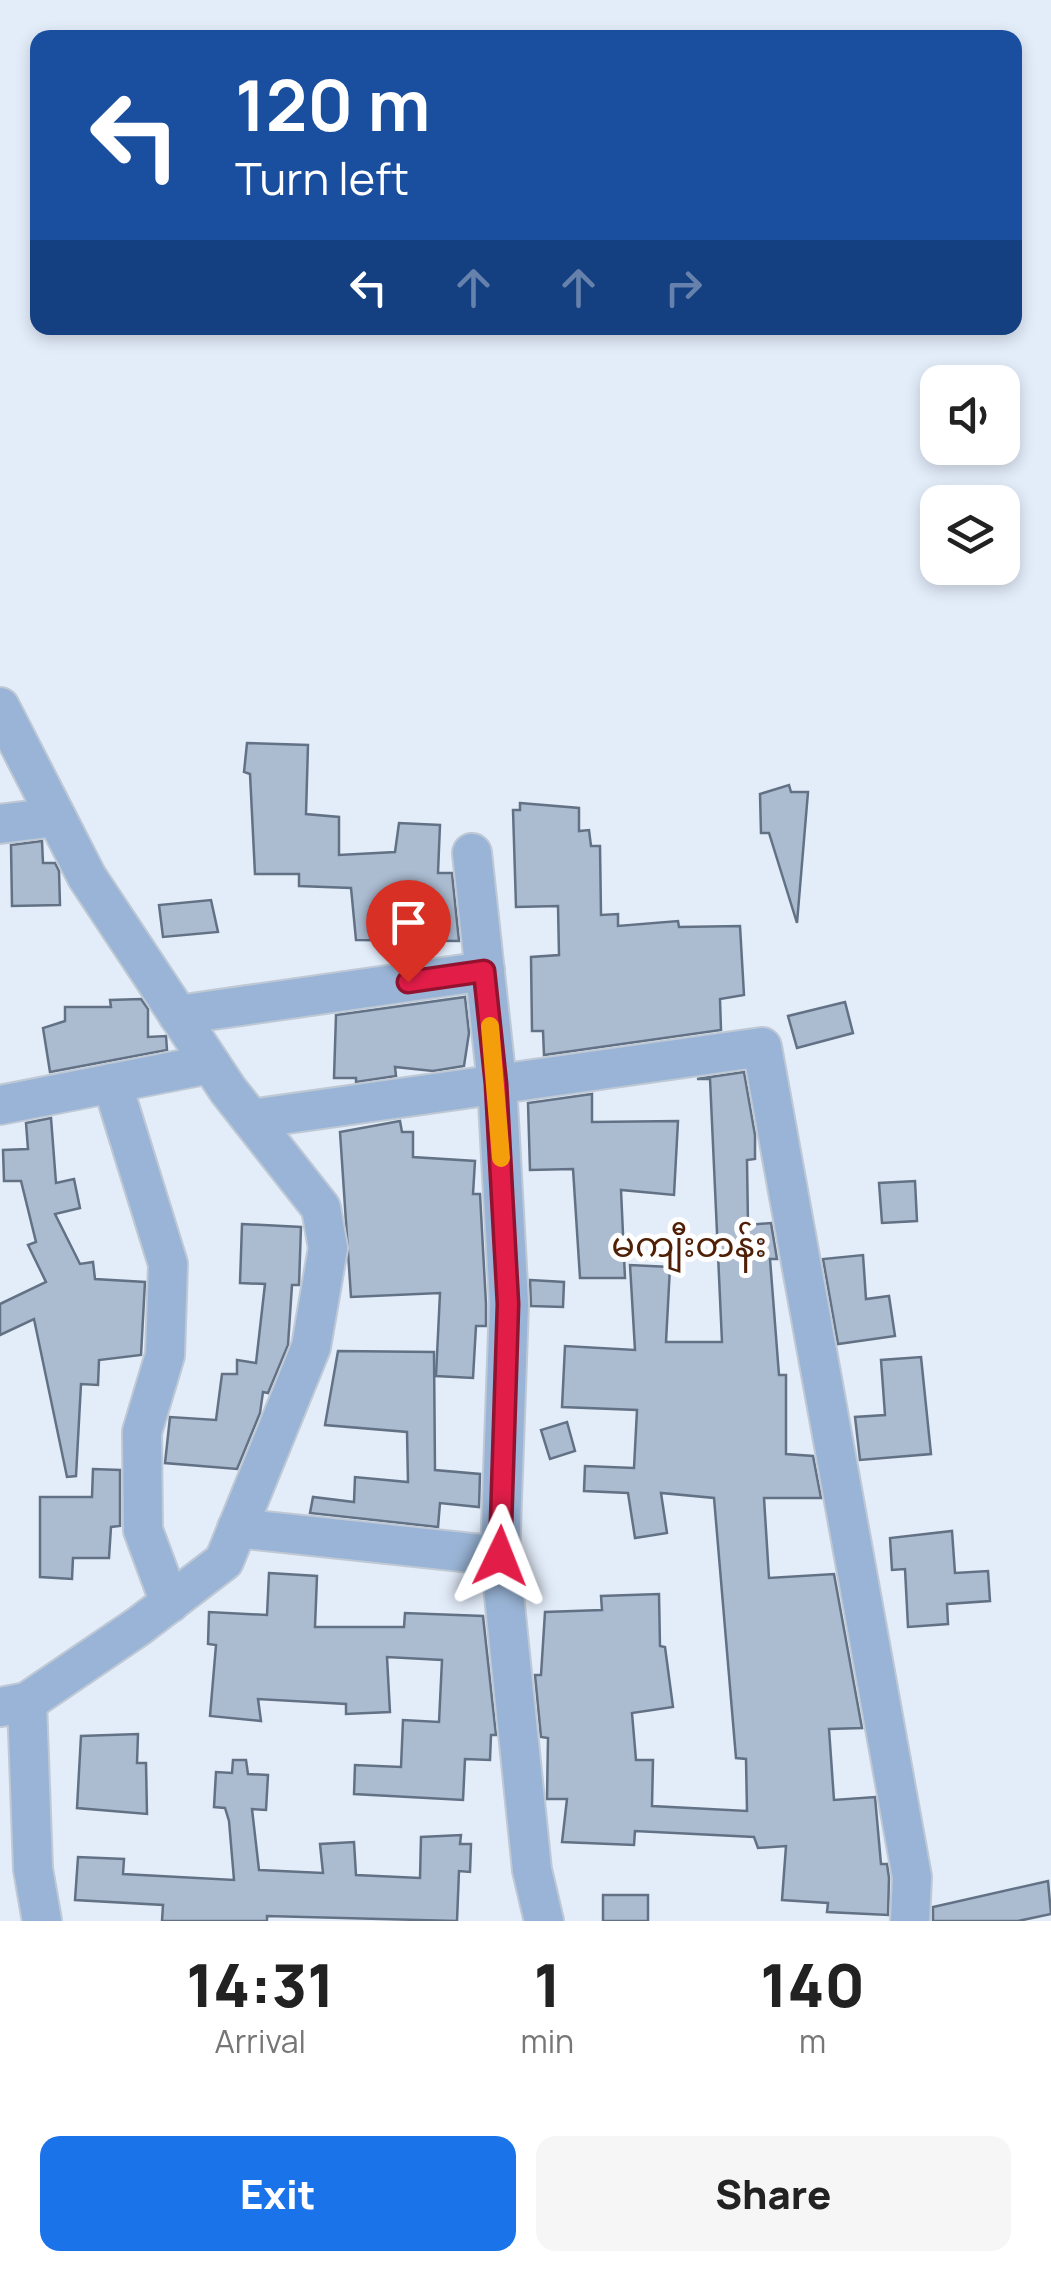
<!DOCTYPE html>
<meta charset="utf-8">
<style>
body{margin:0;font-family:Manrope,"Noto Sans Myanmar",sans-serif;background:#f6f6f6;color:#222;height:100vh;display:flex;flex-direction:column;font-size:38px;white-space:nowrap}
*{box-sizing:border-box;margin:0}
p{font-size:32px;color:#767676}
.icon{flex:none;width:55px;height:55px;fill:none;stroke:currentColor;stroke-width:2;stroke-linecap:round;stroke-linejoin:round}
.map{position:relative;height:1921px;overflow:hidden}
.side{display:flex;flex-direction:column;background:#fff;flex:1}
.side>*{flex:none}
.banner{position:absolute;left:30px;top:30px;width:992px;height:305px;border-radius:20px;box-shadow:0 5px 15px #0003;background:#1a4fa0;color:#fff;overflow:hidden}
.controls{position:absolute;left:920px;top:365px;display:grid;gap:20px}
.controls a{display:grid;place-items:center;width:100px;height:100px;border-radius:20px;background:#fff;box-shadow:0 5px 15px #0003;font-size:50px}
.pin{position:absolute;display:grid;place-items:center;width:85px;height:85px;color:#fff;margin:-102px -42px;border-radius:50% 50% 50% 0;rotate:-45deg;box-shadow:0 0 10px #0007}
.pin .icon{rotate:45deg}
.me{position:absolute;width:110px;margin:-55px;rotate:2deg;stroke-linejoin:round;filter:drop-shadow(0 0 8px #0008)}
.turn{display:flex;align-items:center;gap:35px;height:210px;padding:0 40px;font-size:45px}
.turn .icon{width:130px;height:130px;stroke-width:2.5}
.turn b{display:block;font-size:70px;line-height:85px}
.lanes{display:flex;align-items:center;height:95px;padding:0 40px;background:#0003;justify-content:center;gap:50px;direction:ltr}
.lanes .off{opacity:.35}
.eta{display:flex;justify-content:space-evenly;align-items:center;height:170px;text-align:center}
.eta b{font-size:60px;font-weight:800;line-height:70px}
.cta{display:flex;gap:20px;margin-top:auto;padding:20px 40px}
.cta a{flex:1;height:115px;border-radius:20px;background:#1a73e8;color:#fff;font-size:40px;font-weight:800;line-height:115px;text-align:center}
.cta a+a{background:#f6f6f6;color:#222}
.map>svg:first-child{display:block}
.building{fill:#abbbd0;stroke:#637185;stroke-width:2.5}
.lines{fill:none;stroke-linecap:round;stroke-linejoin:round}
.minor-casing{stroke:#bfc9d5;stroke-width:42}
.minor{stroke:#99b4d6;stroke-width:38}
.route-casing{stroke:#92132f;stroke-width:25}
.route{stroke:#e11d48;stroke-width:18}
.slow{stroke:#f59e0b;stroke-width:18}
.labels{text-anchor:middle;stroke-width:10;stroke-linejoin:round;paint-order:stroke}
.quarter-label{font-size:35px;fill:#4f1f06;stroke:#fff}
</style>
<div class="map">
<svg width="1051" height="1921" viewBox="0 0 1051 1921">
<rect width="100%" height="100%" fill="#e3edfa"/>
<!-- building -->
<g class="building">
<path d="M247,743L308,745L306,814L339,817V855L395,852L399,823L440,825L438,873H452L459,941L356,940L351,888L299,886V874H255L250,774L244,772Z"/>
<path d="M789,785L791,792H808L797,923L769,833H761L760,794Z"/>
<path d="M520,803L579,808V831L589,830L591,846H600L601,915L618,914V926L678,921L679,927L740,926L744,995L720,999L721,1030L544,1055L543,1031H532L531,957L559,955L558,906L516,907L513,810H520Z"/>
<path d="M42,841L43,863H55L59,871L60,905L12,906L11,845Z"/>
<path d="M211,900L218,932L163,937L159,905Z"/>
<path d="M465,997L469,1033L464,1066L433,1071L395,1067L396,1076L356,1082V1078H334L336,1015Z"/>
<path d="M141,999L148,1009V1037L166,1036L167,1050L50,1072L43,1028L65,1021V1007H111L110,1000Z"/>
<path d="M845,1002L853,1033L797,1048L788,1016Z"/>
<path d="M744,1072L755,1135V1159L747,1160L748,1225L771,1223L777,1259H770L779,1375H786V1454L813,1456L821,1498H764L769,1578L834,1574L862,1728L829,1729L834,1800L875,1797L881,1864H887L889,1878L888,1915L827,1912L828,1903L782,1900L786,1846L758,1848L754,1837L635,1831L634,1845L562,1842L567,1799H547L548,1738L541,1737L535,1675H541L545,1612L602,1610L601,1596L659,1594L660,1646L665,1647L673,1707L632,1713L636,1760H653L652,1806L747,1811L746,1759L736,1758L714,1498L661,1493L667,1533L635,1538L628,1493L584,1491L585,1466L634,1468L637,1410L562,1407L565,1346L635,1350L630,1265L670,1267L666,1342H722L710,1079H697Z"/>
<path d="M592,1094V1122L678,1121L674,1195L621,1190L625,1278H580L573,1169L530,1170L528,1103Z"/>
<path d="M51,1118L56,1183L74,1179L80,1208L55,1214L80,1264L93,1262L95,1279L145,1282L141,1355L99,1360L98,1385L81,1384L76,1476L67,1477L34,1319L0,1335V1304L46,1282L28,1245L36,1242L21,1181H4L3,1150L28,1149L26,1123Z"/>
<path d="M400,1121L402,1132H413V1157L475,1161L473,1194H480L486,1304V1326H476L473,1378L436,1376L440,1293L351,1297L340,1132Z"/>
<path d="M915,1181L917,1221L882,1223L879,1183Z"/>
<path d="M242,1224L301,1227L299,1285H292L288,1345L268,1393L263,1392L260,1413L237,1469L165,1463L170,1417L216,1420L222,1374H237V1360L256,1363L265,1284L240,1283Z"/>
<path d="M863,1255L866,1299L889,1296L895,1336L838,1344L823,1259Z"/>
<path d="M530,1280L564,1282L563,1307L531,1306Z"/>
<path d="M338,1351L434,1352L435,1470L480,1474L479,1507L440,1503L438,1527L310,1513L313,1497L354,1502L355,1477L408,1482L407,1432L325,1425Z"/>
<path d="M921,1357L931,1454L860,1460L855,1417L885,1415L881,1360Z"/>
<path d="M567,1422L575,1451L550,1459L541,1430Z"/>
<path d="M93,1469L120,1470V1526L111,1527L109,1558H73L72,1579L40,1577V1497H92Z"/>
<path d="M952,1531L955,1573L988,1571L990,1601L947,1604L948,1624L908,1627L905,1569L892,1570L890,1538Z"/>
<path d="M269,1573L317,1576L315,1627H404L405,1613L483,1616L496,1735H491L490,1760L465,1759L463,1800L354,1794L355,1765L401,1767L403,1720L439,1722L442,1660L387,1657L390,1712L346,1714V1704L258,1699L261,1721L210,1716L216,1645L208,1644L209,1612L267,1615Z"/>
<path d="M138,1734L137,1763H146L147,1814L77,1808L81,1736Z"/>
<path d="M233,1760H246L248,1774L268,1775L266,1810L252,1809L259,1870L323,1873L320,1844L354,1842L356,1875L420,1878L421,1837L461,1835L460,1844H471L470,1872L459,1871L457,1921L267,1916V1921H162L163,1905L75,1900L78,1857L124,1859L123,1874L234,1880L229,1821L225,1808L214,1807L216,1772L232,1773Z"/>
<path d="M1048,1881L1051,1914L1018,1921H933V1907Z"/>
<rect x="603" y="1895" width="45" height="26"/>
</g>
<g class="lines">
<!-- minor casing -->
<g class="minor-casing">
<g id="minor">
<path d="M0,707L87,877L228,1090L321,1208L328,1248L311,1347L224,1561L139,1626L27,1702L0,1707"/>
<path d="M0,824L56,817"/>
<path d="M472,853L497,1084L509,1304L500,1556L532,1870L544,1921"/>
<path d="M178,1015L485,971"/>
<path d="M112,1083L168,1264L165,1355L142,1432L143,1530L170,1603"/>
<path d="M0,1105L210,1064"/>
<path d="M251,1119L762,1047L912,1877L910,1921"/>
<path d="M237,1528L500,1556"/>
<path d="M27,1702L33,1869L42,1921"/>
</g>
</g>
<!-- minor -->
<use href="#minor" class="minor"/>
</g>
<g class="lines">
<!-- route casing -->
<g class="route-casing">
<path id="route" d="M408,982L484,971L496,1084L508,1304L500,1556"/>
</g>
<!-- route -->
<use href="#route" class="route"/>
<!-- slow -->
<path class="slow" d="M490,1026L501,1158"/>
</g>
<g class="labels">
<!-- quarter labels -->
<g class="quarter-label">
<text x="689" y="1257">မကျီးတန်း</text>
</g>
</g>
</svg>
<div class="controls">
<a><svg class="icon" aria-label="sound" viewBox="0 0 24 24"><path d="M4 9h4l5-4v14l-5-4H4zM17 9q2 3 0 6"/></svg></a>
<a><svg class="icon" aria-label="layers" viewBox="0 0 24 24"><path d="M12 4l9 5-9 5-9-5zM3 14l9 5 9-5"/></svg></a>
</div>
<div class="pin" style="left:408px;top:982px;background:#d93025"><svg class="icon" aria-label="arrive" viewBox="0 0 24 24"><path d="M6 21V4h12l-3 4 3 4H6"/></svg></div>
<svg class="me" style="left:500px;top:1556px" viewBox="-20 -20 40 40"><path d="M0-17L14 15 0 8-14 15z" fill="#e11d48" stroke="#fff" stroke-width="4"/></svg>
<div class="banner">
<div class="turn"><svg class="icon" aria-label="left" viewBox="0 0 24 24"><path d="M17 20v-9H6M10 6l-5 5 5 5"/></svg><div><b>120 m</b>Turn left</div></div>
<div class="lanes"><svg class="icon" aria-label="left" viewBox="0 0 24 24"><path d="M17 20v-9H6M10 6l-5 5 5 5"/></svg><svg class="icon off" aria-label="ahead" viewBox="0 0 24 24"><path d="M12 20V5M6 11l6-6 6 6"/></svg><svg class="icon off" aria-label="ahead" viewBox="0 0 24 24"><path d="M12 20V5M6 11l6-6 6 6"/></svg><svg class="icon off" aria-label="right" viewBox="0 0 24 24"><path d="M7 20v-9h11M14 6l5 5-5 5"/></svg></div>
</div>
</div>
<section class="side">
<div class="eta">
<div><b>14:31</b><p>Arrival</p></div>
<div><b>1</b><p>min</p></div>
<div><b>140</b><p>m</p></div>
</div>
<div class="cta"><a>Exit</a><a>Share</a></div>
</section>
